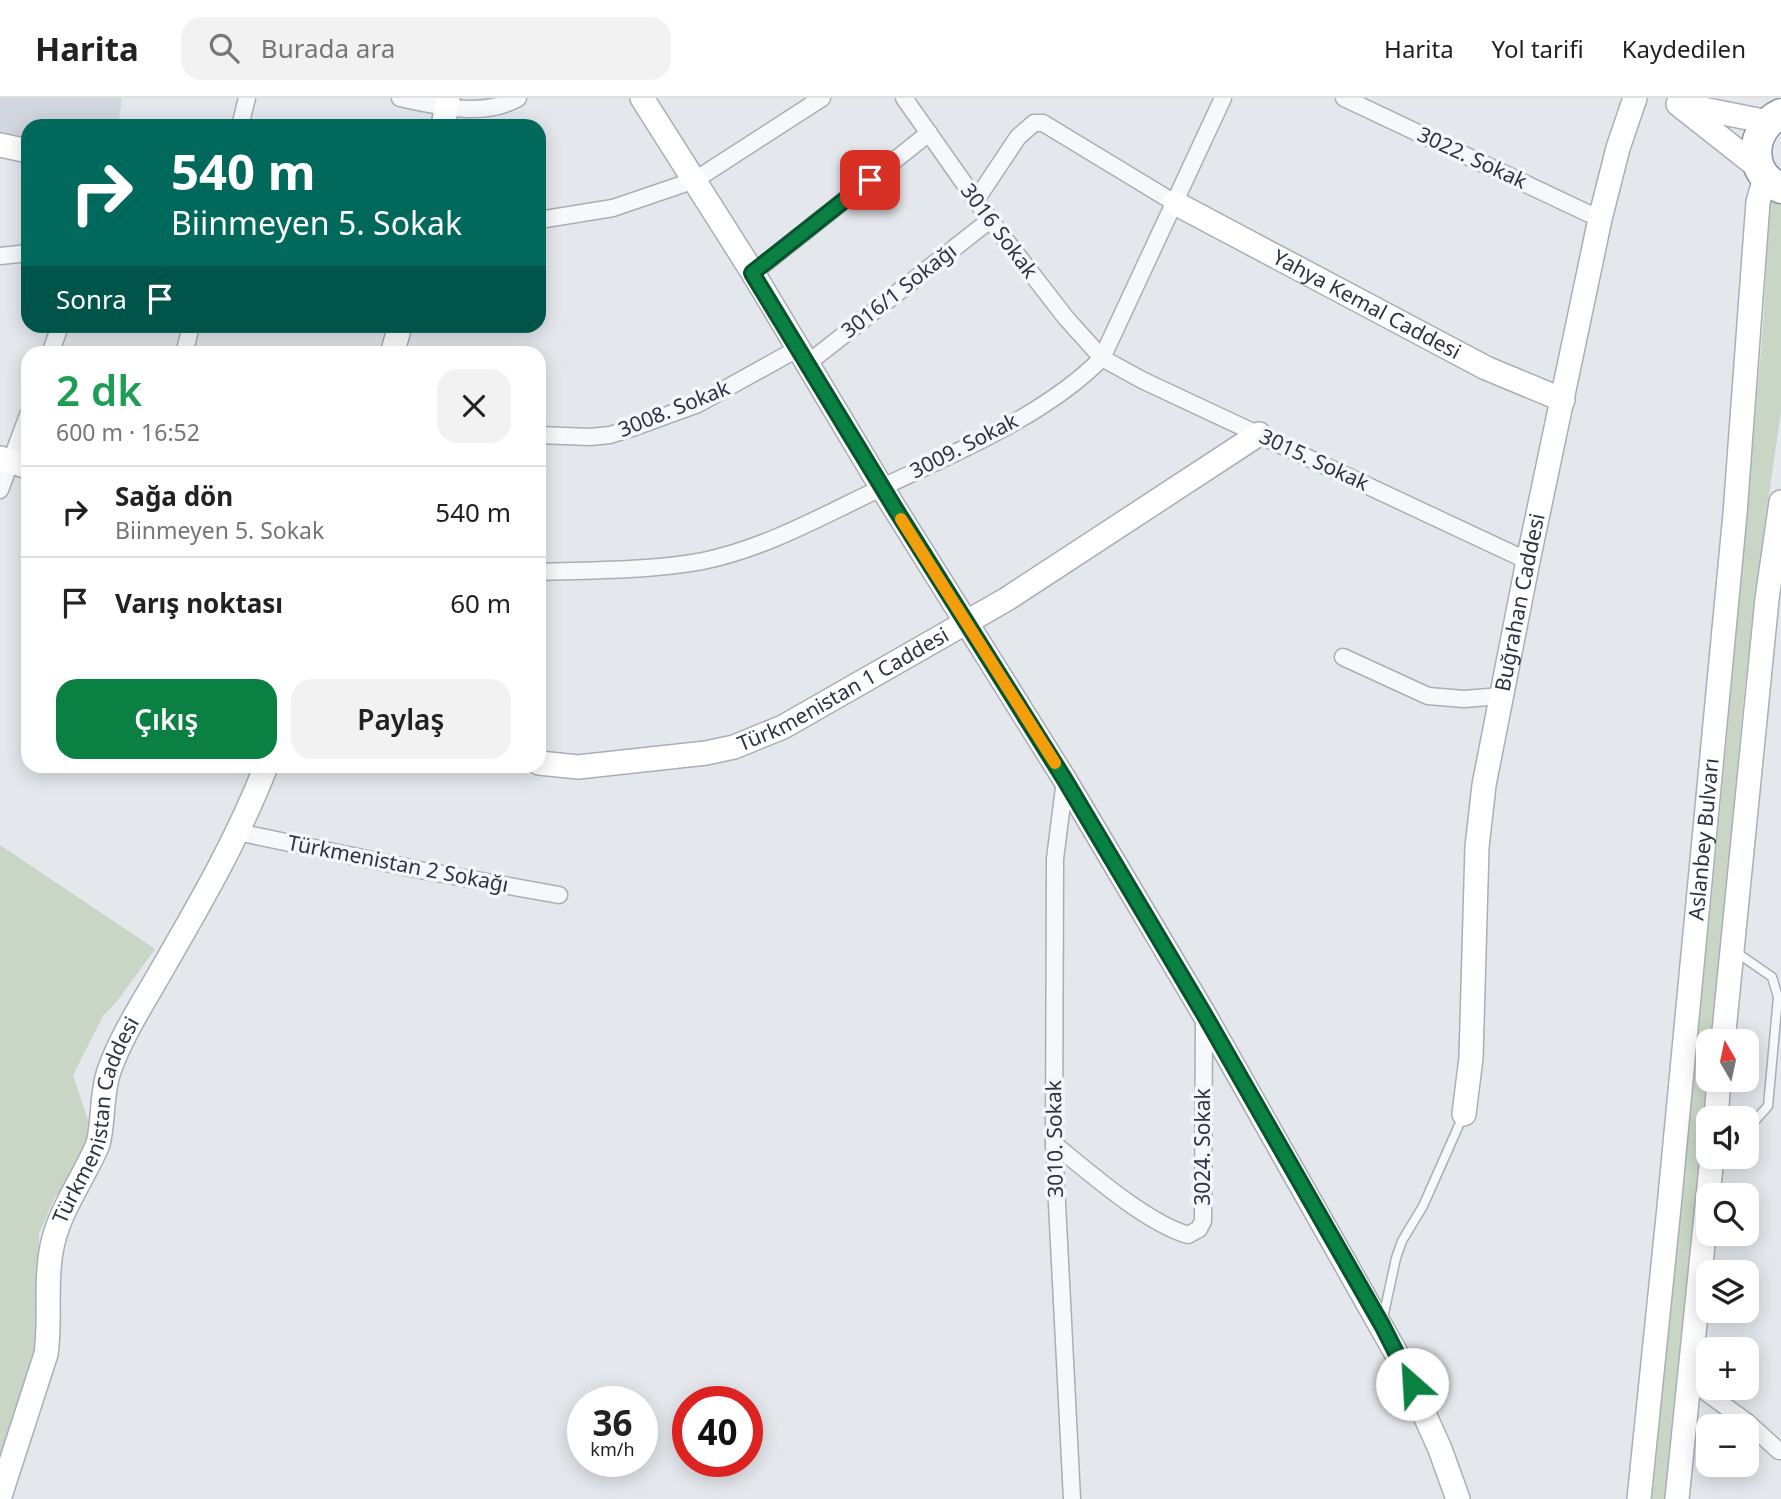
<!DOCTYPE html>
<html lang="tr">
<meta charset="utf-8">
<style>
body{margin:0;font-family:"Noto Sans",sans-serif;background:#f2f2f2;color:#222;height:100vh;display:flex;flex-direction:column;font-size:26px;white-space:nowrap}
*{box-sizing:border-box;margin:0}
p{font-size:23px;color:#767676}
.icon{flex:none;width:38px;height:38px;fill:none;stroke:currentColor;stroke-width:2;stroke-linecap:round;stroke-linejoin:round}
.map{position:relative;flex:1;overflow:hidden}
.side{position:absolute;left:21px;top:248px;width:525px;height:427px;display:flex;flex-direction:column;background:#fff;border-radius:21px;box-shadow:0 4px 18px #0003}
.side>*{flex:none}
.guide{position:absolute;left:21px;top:21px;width:525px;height:214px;border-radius:21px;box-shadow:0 4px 18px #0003;background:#00695c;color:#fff;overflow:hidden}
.needle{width:46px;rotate:351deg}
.controls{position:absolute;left:1696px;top:931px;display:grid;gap:14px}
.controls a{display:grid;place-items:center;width:63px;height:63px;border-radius:14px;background:#fff;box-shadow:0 4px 18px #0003;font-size:35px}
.speed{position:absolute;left:567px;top:1288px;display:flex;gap:14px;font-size:35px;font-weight:700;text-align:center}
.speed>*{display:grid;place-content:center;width:91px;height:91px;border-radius:50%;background:#fff;box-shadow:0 4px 18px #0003;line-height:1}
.speed small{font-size:18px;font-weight:400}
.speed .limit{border:10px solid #d22;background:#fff;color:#111}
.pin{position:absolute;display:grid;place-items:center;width:60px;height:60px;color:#fff;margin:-30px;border-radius:14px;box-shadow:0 4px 10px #0006}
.me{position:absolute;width:77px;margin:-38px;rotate:334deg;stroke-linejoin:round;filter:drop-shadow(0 0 5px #0008)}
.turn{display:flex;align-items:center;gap:24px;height:147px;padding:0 35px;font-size:32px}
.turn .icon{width:91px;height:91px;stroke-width:2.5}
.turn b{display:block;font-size:49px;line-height:60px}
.then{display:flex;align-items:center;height:66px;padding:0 35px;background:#0003;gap:14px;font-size:26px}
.round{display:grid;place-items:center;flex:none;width:74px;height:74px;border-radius:21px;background:#f2f2f2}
.head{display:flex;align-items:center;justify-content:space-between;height:119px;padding:0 35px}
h1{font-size:42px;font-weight:600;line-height:52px;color:#1e9e55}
.primary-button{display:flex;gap:14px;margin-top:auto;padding:14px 35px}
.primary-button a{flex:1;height:80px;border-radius:21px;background:#0b8043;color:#fff;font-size:28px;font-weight:600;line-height:80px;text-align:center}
.primary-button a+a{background:#f2f2f2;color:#222}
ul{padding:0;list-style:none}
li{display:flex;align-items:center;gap:21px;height:91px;padding:0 35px;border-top:2px solid #e0e0e0}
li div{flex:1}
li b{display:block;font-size:26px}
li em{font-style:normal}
header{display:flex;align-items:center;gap:42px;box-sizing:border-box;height:98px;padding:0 35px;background:#fff;border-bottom:2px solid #e0e0e0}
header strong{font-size:33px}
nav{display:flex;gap:38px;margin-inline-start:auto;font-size:24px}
.search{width:490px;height:63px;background:#f2f2f2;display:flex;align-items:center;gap:18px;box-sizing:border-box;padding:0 24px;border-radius:21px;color:#767676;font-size:26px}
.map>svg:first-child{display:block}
.built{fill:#d2d6de}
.green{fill:#c9d6c5}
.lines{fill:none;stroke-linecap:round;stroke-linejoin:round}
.lane-casing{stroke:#a9aeb7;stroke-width:11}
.street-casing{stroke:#a9aeb7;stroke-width:19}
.secondary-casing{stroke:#a9aeb7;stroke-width:26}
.highway-casing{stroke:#8b94a3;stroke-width:33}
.lane{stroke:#f7f8fa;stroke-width:8}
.street{stroke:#f7f8fa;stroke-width:16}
.secondary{stroke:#fff;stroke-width:23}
.highway{stroke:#fff;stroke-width:30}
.route-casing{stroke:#07532c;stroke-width:18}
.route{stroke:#0b8043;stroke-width:12}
.slow{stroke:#f59e0b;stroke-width:12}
.labels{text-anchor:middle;stroke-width:7;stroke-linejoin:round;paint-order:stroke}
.street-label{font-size:21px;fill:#2b3445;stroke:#f4f6f9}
</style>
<header>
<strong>Harita</strong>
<div class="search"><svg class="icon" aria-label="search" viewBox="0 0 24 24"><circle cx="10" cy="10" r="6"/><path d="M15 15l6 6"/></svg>Burada ara</div>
<nav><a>Harita</a><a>Yol tarifi</a><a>Kaydedilen</a></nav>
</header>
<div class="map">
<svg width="1781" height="1401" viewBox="0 0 1781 1401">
<rect width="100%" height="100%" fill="#e4e7ec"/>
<!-- built -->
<path class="built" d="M0,0H122L118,28H28V43L0,37Z"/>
<!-- green -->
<g class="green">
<path d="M1770,103L1781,104V314L1764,431L1744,595L1713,943H1708L1709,982L1668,1401H1652L1722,692L1763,229Z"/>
<path d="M0,747L155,851L118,902L103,918L73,977L90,1028L74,1079L55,1099L39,1136L37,1249L0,1358Z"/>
</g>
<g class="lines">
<!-- lane casing -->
<g class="lane-casing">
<g id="lane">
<path d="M1736,854L1772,879L1778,899L1768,1008L1746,1033"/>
<path d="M1383,1220L1396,1160L1402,1143L1423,1108L1463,1018"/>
</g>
</g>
<!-- street casing -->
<g class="street-casing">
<g id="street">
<path d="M400,0C437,8 484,20 518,0"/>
<path d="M904,0L990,122L1066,220L1102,260L1142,282L1528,463"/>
<path d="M1344,0L1600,121"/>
<path d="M240,28L247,0"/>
<path d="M976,102L1018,39L1034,25H1043L1175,105"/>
<path d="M539,122L613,110L695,82L822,0"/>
<path d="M0,158L28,155"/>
<path d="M753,175L929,35"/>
<path d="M50,256L60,228"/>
<path d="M184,256L191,228"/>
<path d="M808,265L990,122"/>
<path d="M539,337L590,339L610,337L632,330L698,306L799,250"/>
<path d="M0,392L28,317"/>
<path d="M539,474C593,472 649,473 703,463C766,450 822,418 879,391C953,355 1044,319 1102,260L1223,0"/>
<path d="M1343,559L1428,598L1464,601L1501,598"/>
<path d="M1065,682L1055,761L1054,1046L1072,1401"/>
<path d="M237,734L420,772L559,797"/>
<path d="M1054,1046C1090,1075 1145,1124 1188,1137L1199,1131L1203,1123L1204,918"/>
<path d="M1689,1282L1747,1324L1779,1353"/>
</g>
</g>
<!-- secondary casing -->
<g class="secondary-casing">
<g id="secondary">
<path d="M642,0L753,175L882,390L1065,682L1204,916L1400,1262L1440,1351L1458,1401"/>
<path d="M443,28L448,0"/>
<path d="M0,47L28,53"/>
<path d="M1759,70L1678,6L1768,24"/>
<path id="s1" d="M1175,105L1486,270L1563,302"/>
<path d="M392,256L400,228"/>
<path d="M0,360L28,369"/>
<path id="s2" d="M539,665L578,669L706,655L734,649L783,629L1007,501L1259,336"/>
<path d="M1723,943L1767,501L1781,404"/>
<path id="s3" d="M1464,1016L1471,960L1477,749L1484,687L1528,463L1600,121L1618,50L1635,0"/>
<path d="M1716,1020L1719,982"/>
<path id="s4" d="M0,1398L46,1256C51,1222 45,1188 51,1154C57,1115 83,1082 98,1046C104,1022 101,996 109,973C122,936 145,902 164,868C201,804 239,738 266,668"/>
<path id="s5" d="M1639,1401L1669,1109L1735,416L1758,104L1765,80"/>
<path d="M1677,1401L1712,1059"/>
</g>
</g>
<!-- highway casing -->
<g class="highway-casing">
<path id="highway" d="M1781,16C1749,31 1747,76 1781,90"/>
</g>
<!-- lane -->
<use href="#lane" class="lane"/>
<!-- street -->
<use href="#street" class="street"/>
<!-- secondary -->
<use href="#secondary" class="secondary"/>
<!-- highway -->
<use href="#highway" class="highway"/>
</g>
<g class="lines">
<!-- route casing -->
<g class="route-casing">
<path id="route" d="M870,82L752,175L896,412L1065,682L1204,916L1382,1227L1412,1286"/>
</g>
<!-- route -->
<use href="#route" class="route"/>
<!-- slow -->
<path class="slow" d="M901,421L1055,665"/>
</g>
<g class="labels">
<!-- street labels -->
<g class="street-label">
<text transform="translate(1472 60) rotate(25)" y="7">3022. Sokak</text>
<text transform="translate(999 133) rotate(53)" y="7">3016 Sokak</text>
<text transform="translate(899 193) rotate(-38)" y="7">3016/1 Sokağı</text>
<text dy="7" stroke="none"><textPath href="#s1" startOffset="217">Yahya Kemal Caddesi</textPath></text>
<text transform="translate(674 311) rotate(-22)" y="7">3008. Sokak</text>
<text transform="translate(964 348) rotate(-27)" y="7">3009. Sokak</text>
<text transform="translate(1314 362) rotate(25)" y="7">3015. Sokak</text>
<text dy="7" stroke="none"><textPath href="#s3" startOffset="516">Buğrahan Caddesi</textPath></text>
<text dy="7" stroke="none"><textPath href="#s2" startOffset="320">Türkmenistan 1 Caddesi</textPath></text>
<text dy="7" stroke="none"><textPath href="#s5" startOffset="663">Aslanbey Bulvarı</textPath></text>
<text transform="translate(398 766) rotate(11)" y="7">Türkmenistan 2 Sokağı</text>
<text dy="7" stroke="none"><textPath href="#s4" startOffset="392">Türkmenistan Caddesi</textPath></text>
<text transform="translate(1055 1041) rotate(-91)" y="7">3010. Sokak</text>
<text transform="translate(1203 1049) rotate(-90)" y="7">3024. Sokak</text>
</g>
</g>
</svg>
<div class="controls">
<a><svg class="needle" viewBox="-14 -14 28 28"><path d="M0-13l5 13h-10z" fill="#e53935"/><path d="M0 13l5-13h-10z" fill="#767676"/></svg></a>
<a><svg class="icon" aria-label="sound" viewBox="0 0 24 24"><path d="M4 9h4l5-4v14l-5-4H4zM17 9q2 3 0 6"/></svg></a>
<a><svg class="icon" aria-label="search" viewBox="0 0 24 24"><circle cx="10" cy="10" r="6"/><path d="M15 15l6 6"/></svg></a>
<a><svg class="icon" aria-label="layers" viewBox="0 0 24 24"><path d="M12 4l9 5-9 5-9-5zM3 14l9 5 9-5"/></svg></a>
<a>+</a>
<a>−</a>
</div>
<div class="speed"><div>36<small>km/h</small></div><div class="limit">40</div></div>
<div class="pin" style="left:870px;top:82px;background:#d93025"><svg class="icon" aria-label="arrive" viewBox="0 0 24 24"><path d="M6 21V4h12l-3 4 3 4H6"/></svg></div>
<svg class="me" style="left:1412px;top:1286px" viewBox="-20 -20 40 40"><circle r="19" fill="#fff"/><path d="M0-13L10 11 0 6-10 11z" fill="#0b8043"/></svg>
<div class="guide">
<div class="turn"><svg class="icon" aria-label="right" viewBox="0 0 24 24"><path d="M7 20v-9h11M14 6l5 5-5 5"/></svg><div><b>540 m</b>Biinmeyen 5. Sokak</div></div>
<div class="then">Sonra<svg class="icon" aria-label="arrive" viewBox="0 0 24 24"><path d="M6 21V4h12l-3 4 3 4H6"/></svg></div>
</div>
<section class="side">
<div class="head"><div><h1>2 dk</h1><p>600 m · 16:52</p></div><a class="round"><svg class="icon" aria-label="close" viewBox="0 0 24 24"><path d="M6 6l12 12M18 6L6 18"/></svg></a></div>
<ul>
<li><svg class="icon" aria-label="right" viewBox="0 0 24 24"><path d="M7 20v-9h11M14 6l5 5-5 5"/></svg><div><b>Sağa dön</b><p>Biinmeyen 5. Sokak</p></div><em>540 m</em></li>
<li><svg class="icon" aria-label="arrive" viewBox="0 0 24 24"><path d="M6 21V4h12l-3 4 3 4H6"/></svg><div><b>Varış noktası</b></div><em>60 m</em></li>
</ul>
<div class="primary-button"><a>Çıkış</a><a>Paylaş</a></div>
</section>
</div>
